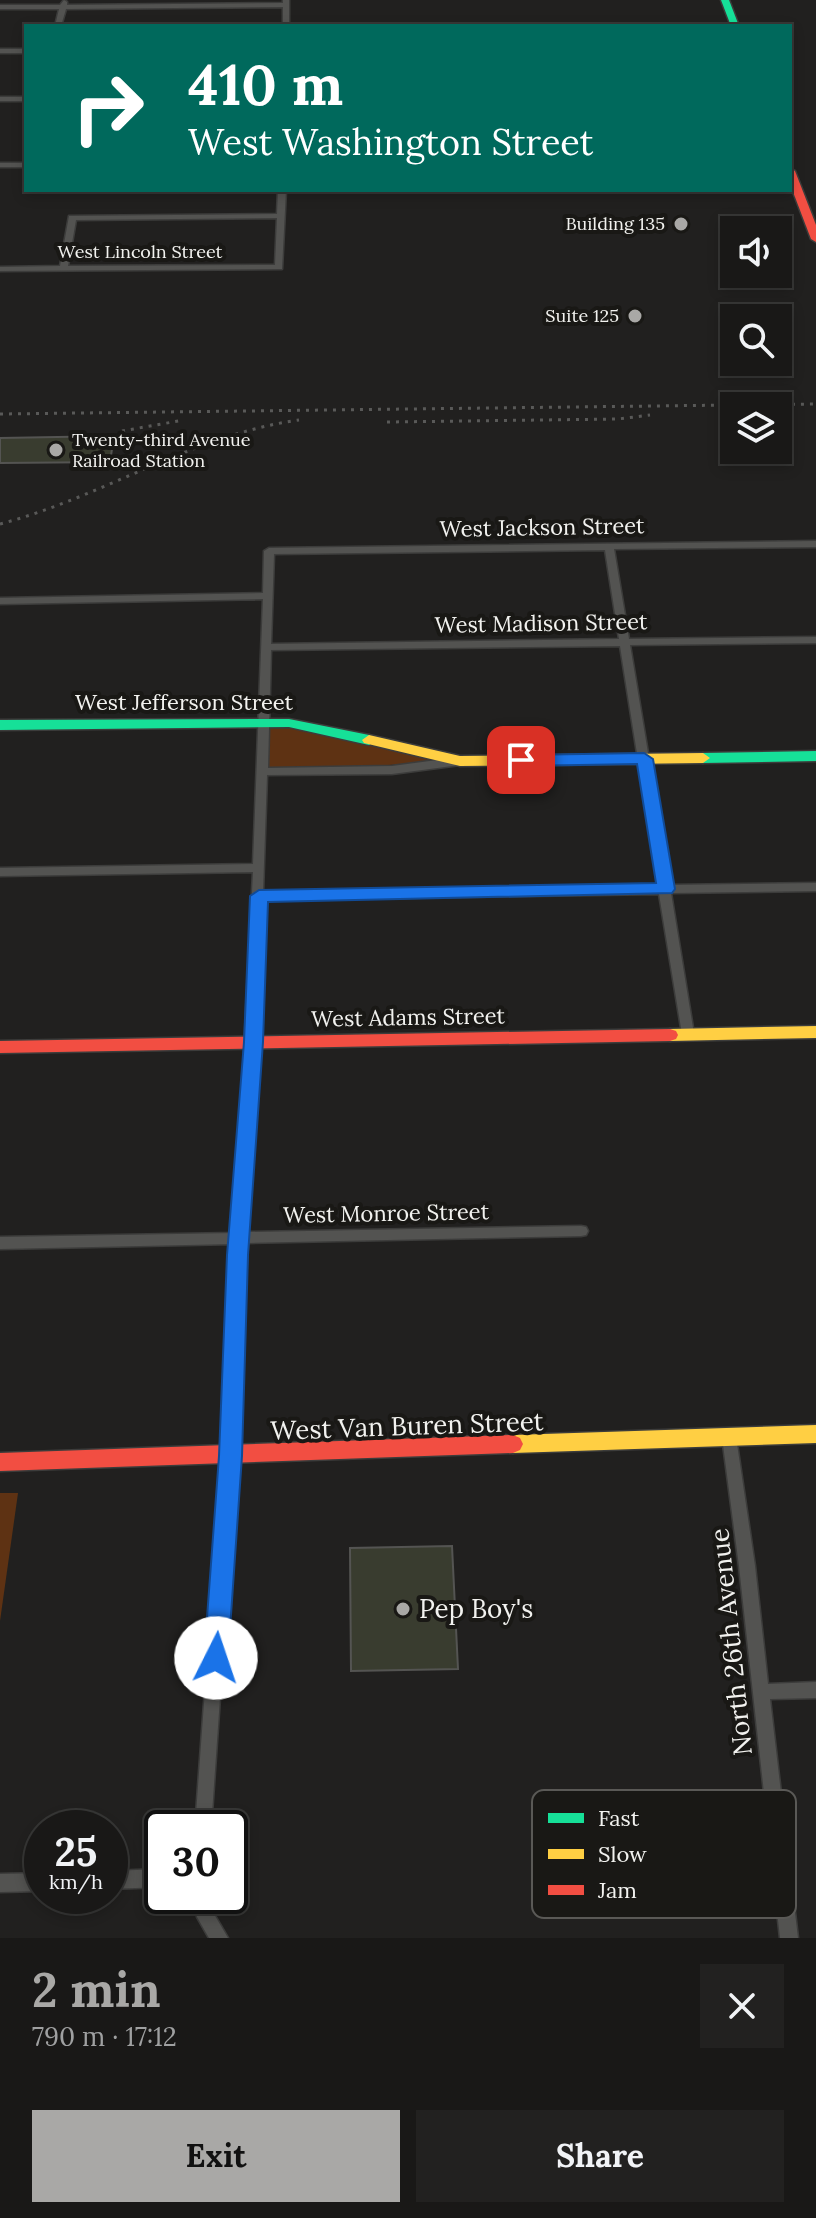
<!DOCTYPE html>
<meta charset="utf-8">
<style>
body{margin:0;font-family:Lora,serif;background:#222120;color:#f1f3f6;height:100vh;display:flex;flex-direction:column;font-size:30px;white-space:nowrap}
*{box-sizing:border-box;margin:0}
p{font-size:26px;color:#9fa0a1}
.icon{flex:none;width:44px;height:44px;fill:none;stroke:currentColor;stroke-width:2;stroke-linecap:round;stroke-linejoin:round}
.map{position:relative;height:1938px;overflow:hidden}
.panel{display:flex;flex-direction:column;background:#191817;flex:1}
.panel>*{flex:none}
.banner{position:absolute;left:24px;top:24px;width:768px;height:168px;border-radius:0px;box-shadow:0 4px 12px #0003,0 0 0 2px #373736;background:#00695c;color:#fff;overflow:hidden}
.fabs{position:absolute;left:720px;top:216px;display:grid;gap:16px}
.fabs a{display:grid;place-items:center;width:72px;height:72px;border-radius:0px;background:#191817;box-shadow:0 4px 12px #0003,0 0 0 2px #373736;font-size:40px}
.speed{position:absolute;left:24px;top:1810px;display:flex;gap:16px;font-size:40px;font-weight:700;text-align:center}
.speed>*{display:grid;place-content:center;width:104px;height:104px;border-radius:50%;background:#191817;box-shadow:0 4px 12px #0003,0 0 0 2px #373736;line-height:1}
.speed small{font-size:20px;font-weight:400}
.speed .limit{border:4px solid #111;border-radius:12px;background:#fff;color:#111}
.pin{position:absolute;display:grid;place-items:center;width:68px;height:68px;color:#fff;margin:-34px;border-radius:16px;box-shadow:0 4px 12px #0006}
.me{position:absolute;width:88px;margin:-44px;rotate:4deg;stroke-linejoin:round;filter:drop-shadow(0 0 6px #0008)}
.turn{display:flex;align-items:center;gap:28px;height:168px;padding:0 32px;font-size:36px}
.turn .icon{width:104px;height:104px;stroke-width:2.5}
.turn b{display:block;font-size:56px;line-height:68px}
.round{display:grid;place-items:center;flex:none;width:84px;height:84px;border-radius:0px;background:#222120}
.overview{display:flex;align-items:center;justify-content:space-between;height:136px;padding:0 32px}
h1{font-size:48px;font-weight:700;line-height:60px;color:#a9a8a6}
.button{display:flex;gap:16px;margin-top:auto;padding:16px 32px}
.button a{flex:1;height:92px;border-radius:0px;background:#a9a8a6;color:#111;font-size:32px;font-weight:700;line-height:92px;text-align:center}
.button a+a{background:#222120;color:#f1f3f6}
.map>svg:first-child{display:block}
.green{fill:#5e3213}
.building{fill:#393c2f;stroke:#545452;stroke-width:2}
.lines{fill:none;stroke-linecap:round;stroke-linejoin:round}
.street-casing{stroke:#3c3c3b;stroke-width:3}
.fast-casing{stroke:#3c3c3b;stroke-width:3}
.slow-casing{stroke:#3c3c3b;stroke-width:3}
.jam-casing{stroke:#3c3c3b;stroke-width:3}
.street{fill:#535351;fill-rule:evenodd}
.fast{fill:#16e098;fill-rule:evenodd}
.slow{fill:#ffcf43;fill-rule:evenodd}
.jam{fill:#f24e42;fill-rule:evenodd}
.rail{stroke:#595958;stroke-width:3;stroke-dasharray:3 6;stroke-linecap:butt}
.route{fill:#1a73e8;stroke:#114b97;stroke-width:2}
.poi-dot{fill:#a9a8a6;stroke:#191815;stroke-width:3}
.labels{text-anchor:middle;stroke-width:8;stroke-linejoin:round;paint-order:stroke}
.far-poi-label{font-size:18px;fill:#f2f2ef;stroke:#191815;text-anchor:end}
.far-street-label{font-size:18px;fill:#f2f2ef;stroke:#191815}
.street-label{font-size:22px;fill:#f2f2ef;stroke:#191815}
.near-street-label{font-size:26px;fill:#f2f2ef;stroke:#191815}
.near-poi-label{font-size:26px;fill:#f2f2ef;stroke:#191815;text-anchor:start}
.key{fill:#191815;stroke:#5a5956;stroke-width:2}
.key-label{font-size:22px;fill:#f2f2ef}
</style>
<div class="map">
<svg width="816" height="1938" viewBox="0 0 816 1938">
<rect width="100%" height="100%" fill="#21201f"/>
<!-- green -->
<g class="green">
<path d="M264,722L460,761L263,772Z"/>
<path d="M0,1493H18L0,1621Z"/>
</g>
<!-- building -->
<g class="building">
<path d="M114,436L110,462L0,463V438Z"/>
<path d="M452,1546L458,1669L351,1671L350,1548Z"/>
</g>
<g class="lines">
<!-- street casing -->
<g class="street-casing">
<g id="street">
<path d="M283,0H289V26H283V7L66,9L61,26H55L59,9H0V5H60L64,0L67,2V5L283,3Z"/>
<rect x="0" y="49" width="26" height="4"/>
<rect x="0" y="97" width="26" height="4"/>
<rect x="0" y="163" width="26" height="4"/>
<path d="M278,190H286L282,269L0,271V267L60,266L69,216L277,214ZM277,218L275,265L68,266L76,220Z"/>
<path d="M816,541V547L614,549L629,639L816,637V643L630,645L670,885L816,883V891L671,893L694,1034L692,1037H684L682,1034L659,894L263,900L248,1232L581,1226L586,1227L588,1231L586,1235L581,1236L248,1243L233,1509L211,1828H195L218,1509L234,1244L0,1249V1237L235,1233L253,872L0,876V868L253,864L263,599L0,604V598L263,593L264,551L269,548ZM605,550L619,639L271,644L274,554ZM620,646L658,886L263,892L267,775L392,774L460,765L465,761L460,757L392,766L268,768L271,650Z"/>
<path d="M729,1431L734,1432L736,1437L755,1566L768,1684L816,1682V1698L770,1699L798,1938H780L739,1566L722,1437L724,1432Z"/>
<path d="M162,1869V1887L110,1889V1871Z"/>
<path d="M42,1873V1891L0,1892V1874Z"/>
<path d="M194,1896H212L214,1914L228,1938H209L197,1917Z"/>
</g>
</g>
<!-- fast casing -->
<g class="fast-casing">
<g id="fast">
<path d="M721,0H729L739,26H731Z"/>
<path d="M289,719L369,735L376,740L369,745L289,727L0,730V720Z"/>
<path d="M816,751V761L703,763L696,758L703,753Z"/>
</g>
</g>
<!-- slow casing -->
<g class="slow-casing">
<g id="slow">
<path d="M369,735L460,756L703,753L710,758L703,763L460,766L364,743L362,740Z"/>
<path d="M816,1026V1038L670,1041L664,1039L662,1035L664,1031L670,1029Z"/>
<path d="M816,1425V1443L513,1453L506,1450L503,1444L506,1438L513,1435Z"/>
</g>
</g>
<!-- jam casing -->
<g class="jam-casing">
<g id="jam">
<path d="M790,168L795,171L816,225V242L811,239L790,184Z"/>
<path d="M670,1029L676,1031L678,1035L676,1039L670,1041L0,1053V1041Z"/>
<path d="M513,1435L520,1438L523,1444L520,1450L513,1453L0,1471V1453Z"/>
</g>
</g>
<!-- street -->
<use href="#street" class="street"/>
<!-- fast -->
<use href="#fast" class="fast"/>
<!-- slow -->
<use href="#slow" class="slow"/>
<!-- jam -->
<use href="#jam" class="jam"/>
<!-- rail -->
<g class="rail">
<path d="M0,414L816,404"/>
<path d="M387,422L618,419L650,415"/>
<path d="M122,431L184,420"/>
<path d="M0,524C103,497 192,435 299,420"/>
</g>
</g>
<!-- route -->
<path class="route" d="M644,753L653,759L675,889L672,893L268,902L263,1042L248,1255L242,1456L228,1658L224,1666L216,1669L207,1666L204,1658L219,1456L227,1255L244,1042L250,896L259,890L656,883L637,764L521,766L513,760L521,755Z"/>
<!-- markers -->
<g class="poi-dot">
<circle cx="681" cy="224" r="8"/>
<circle cx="635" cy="316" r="8"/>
<circle cx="56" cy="450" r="8"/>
<circle cx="403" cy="1609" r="8"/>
</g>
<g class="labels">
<!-- far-poi labels -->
<g class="far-poi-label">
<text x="665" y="230">Building 135</text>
<text x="619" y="322">Suite 125</text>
<text x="72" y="446" text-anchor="start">Twenty-third Avenue<tspan x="72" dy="21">Railroad Station</tspan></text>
</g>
<!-- far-street labels -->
<g class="far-street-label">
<text x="140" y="258">West Lincoln Street</text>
</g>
<!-- street labels -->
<g class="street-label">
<text transform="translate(542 527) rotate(-1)" y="8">West Jackson Street</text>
<text transform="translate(541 623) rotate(-1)" y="8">West Madison Street</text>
<text x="184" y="710">West Jefferson Street</text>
<text transform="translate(408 1017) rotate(-1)" y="8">West Adams Street</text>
<text transform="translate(386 1213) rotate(-1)" y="8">West Monroe Street</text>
</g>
<!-- near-street labels -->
<g class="near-street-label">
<text transform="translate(407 1426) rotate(-2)" y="9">West Van Buren Street</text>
<text transform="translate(731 1642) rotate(-96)" y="9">North 26th Avenue</text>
</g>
<!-- near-poi labels -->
<g class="near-poi-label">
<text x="419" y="1618">Pep Boy's</text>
</g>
</g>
<!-- legend -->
<rect x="532" y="1790" width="264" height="128" rx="12" class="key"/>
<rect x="548" y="1813" width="36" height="10" fill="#16e098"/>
<rect x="548" y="1849" width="36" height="10" fill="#ffcf43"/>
<rect x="548" y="1885" width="36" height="10" fill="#f24e42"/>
<g class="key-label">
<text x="598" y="1826">Fast</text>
<text x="598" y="1862">Slow</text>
<text x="598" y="1898">Jam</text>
</g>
</svg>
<div class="fabs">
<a><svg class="icon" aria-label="sound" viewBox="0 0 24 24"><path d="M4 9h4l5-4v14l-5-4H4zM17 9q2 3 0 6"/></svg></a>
<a><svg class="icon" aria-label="search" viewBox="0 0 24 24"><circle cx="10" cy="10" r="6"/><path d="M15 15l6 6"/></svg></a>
<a><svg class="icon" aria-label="layers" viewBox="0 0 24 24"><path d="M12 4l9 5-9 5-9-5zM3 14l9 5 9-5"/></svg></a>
</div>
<div class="speed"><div>25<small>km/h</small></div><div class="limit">30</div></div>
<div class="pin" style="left:521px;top:760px;background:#d93025"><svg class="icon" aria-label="arrive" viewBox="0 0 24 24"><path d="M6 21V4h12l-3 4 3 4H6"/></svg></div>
<svg class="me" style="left:216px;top:1658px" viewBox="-20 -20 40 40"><circle r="19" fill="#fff"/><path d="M0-13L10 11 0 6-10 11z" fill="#1a73e8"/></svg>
<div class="banner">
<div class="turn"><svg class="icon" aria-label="right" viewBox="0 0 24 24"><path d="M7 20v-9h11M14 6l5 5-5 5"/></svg><div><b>410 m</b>West Washington Street</div></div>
</div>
</div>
<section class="panel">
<div class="overview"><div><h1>2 min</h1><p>790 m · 17:12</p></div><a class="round"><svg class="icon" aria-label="close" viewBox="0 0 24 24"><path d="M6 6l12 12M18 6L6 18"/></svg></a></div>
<div class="button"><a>Exit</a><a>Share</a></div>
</section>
